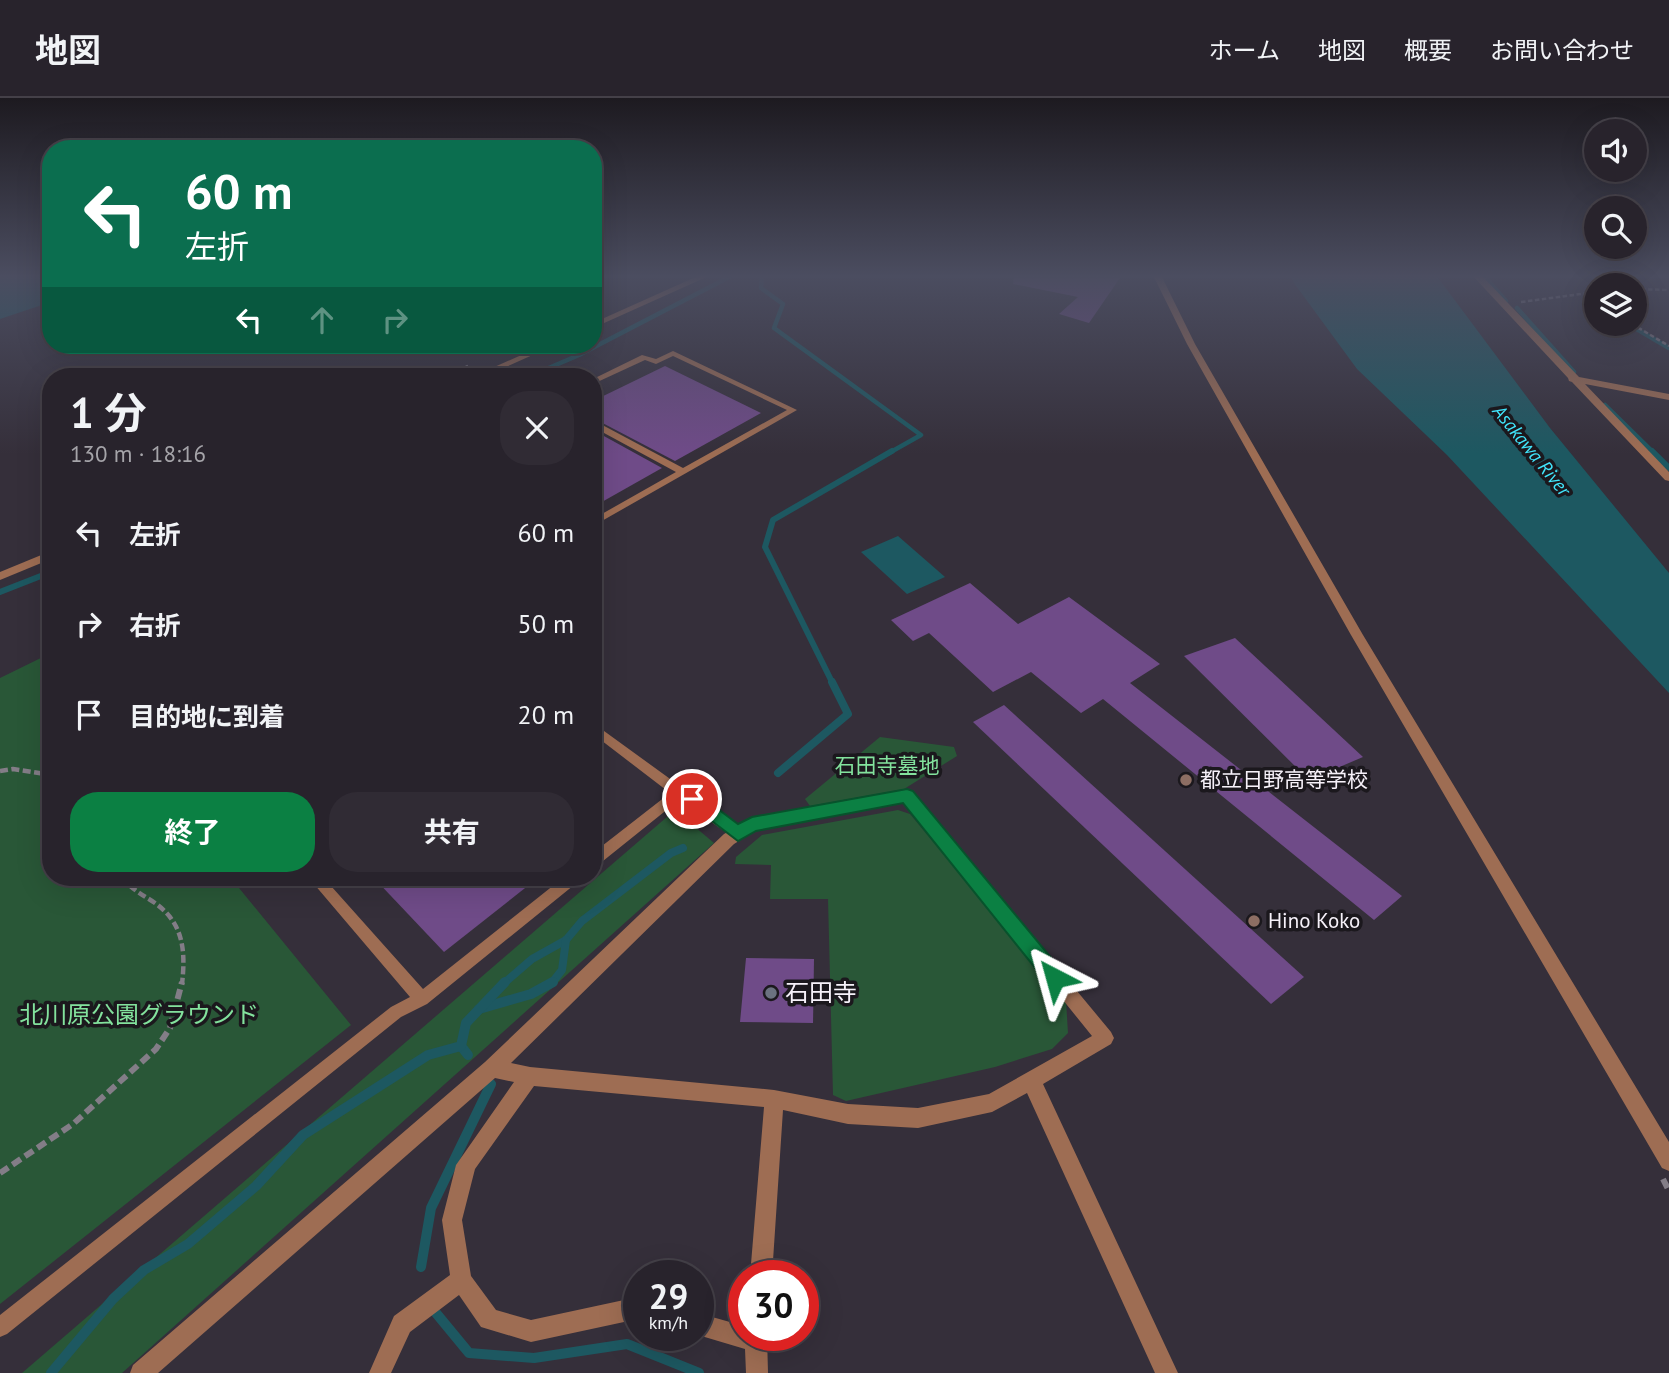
<!DOCTYPE html>
<html lang="ja">
<meta charset="utf-8">
<style>
body{margin:0;font-family:"PT Sans","Noto Sans JP",sans-serif;background:#302b34;color:#f1f3f6;height:100vh;display:flex;flex-direction:column;font-size:26px;white-space:nowrap}
*{box-sizing:border-box;margin:0}
p{font-size:23px;color:#a5a4a9}
.icon{flex:none;width:38px;height:38px;fill:none;stroke:currentColor;stroke-width:2;stroke-linecap:round;stroke-linejoin:round}
.map{position:relative;flex:1;overflow:hidden}
.drawer{position:absolute;left:42px;top:270px;width:560px;height:518px;display:flex;flex-direction:column;background:#28232c;border-radius:28px;box-shadow:0 7px 28px #0002,0 0 0 2px #444048}
.drawer>*{flex:none}
.top-card{position:absolute;left:42px;top:42px;width:560px;height:214px;border-radius:28px;box-shadow:0 7px 28px #0002,0 0 0 2px #444048;background:#0b6e4f;color:#fff;overflow:hidden}
.buttons{position:absolute;left:1584px;top:21px;display:grid;gap:14px}
.buttons a{display:grid;place-items:center;width:63px;height:63px;border-radius:50%;background:#28232c;box-shadow:0 7px 28px #0002,0 0 0 2px #444048;font-size:35px}
.speed{position:absolute;left:623px;top:1162px;display:flex;gap:14px;font-size:35px;font-weight:700;text-align:center}
.speed>*{display:grid;place-content:center;width:91px;height:91px;border-radius:50%;background:#28232c;box-shadow:0 7px 28px #0002,0 0 0 2px #444048;line-height:1}
.speed small{font-size:18px;font-weight:400}
.speed .limit{border:10px solid #d22;background:#fff;color:#111}
.pin{position:absolute;display:grid;place-items:center;width:60px;height:60px;color:#fff;margin:-30px;border:4px solid #fff;border-radius:50%;box-shadow:0 2px 7px #0007}
.me{position:absolute;width:77px;margin:-38px;rotate:321deg;stroke-linejoin:round;filter:drop-shadow(0 0 5px #0008)}
.turn{display:flex;align-items:center;gap:24px;height:147px;padding:0 28px;font-size:32px}
.turn .icon{width:91px;height:91px;stroke-width:2.5}
.turn b{display:block;font-size:49px;line-height:60px}
.lanes{display:flex;align-items:center;height:66px;padding:0 28px;background:#0003;justify-content:center;gap:35px;direction:ltr}
.lanes .off{opacity:.35}
.round{display:grid;place-items:center;flex:none;width:74px;height:74px;border-radius:28px;background:#302b34}
.overview{display:flex;align-items:center;justify-content:space-between;height:119px;padding:0 28px}
h1{font-size:42px;font-weight:700;line-height:52px}
.cta{display:flex;gap:14px;margin-top:auto;padding:14px 28px}
.cta a{flex:1;height:80px;border-radius:28px;background:#0b8043;color:#fff;font-size:28px;font-weight:700;line-height:80px;text-align:center}
.cta a+a{background:#302b34;color:#f1f3f6}
ul{padding:0;list-style:none}
li{display:flex;align-items:center;gap:21px;height:91px;padding:0 28px}
li div{flex:1}
li b{display:block;font-size:26px}
li em{font-style:normal}
header{display:flex;align-items:center;gap:42px;box-sizing:border-box;height:98px;padding:0 35px;background:#28232c;border-bottom:2px solid #444048}
header strong{font-size:33px}
nav{display:flex;gap:38px;margin-inline-start:auto;font-size:24px}
.map>svg:first-child{display:block}
.green{fill:#295737}
.water{fill:#1d5861}
.lines{fill:none;stroke-linecap:round;stroke-linejoin:round}
.stream-far3{stroke:#1d5861;stroke-width:4.5}
.stream-far2{stroke:#1d5861;stroke-width:6}
.stream-far1{stroke:#1d5861;stroke-width:8}
.stream{stroke:#1d5861;stroke-width:10}
.building{fill:#6f4b88}
.path-far2{stroke:#837d87;stroke-width:2.5;stroke-dasharray:4.5 2.5;stroke-linecap:butt}
.path-far1{stroke:#837d87;stroke-width:4.5;stroke-dasharray:8 3.5;stroke-linecap:butt}
.path{stroke:#837d87;stroke-width:6;stroke-dasharray:10 5;stroke-linecap:butt}
.lane{fill:#9e6d53;fill-rule:evenodd}
.street{fill:#9e6d53;fill-rule:evenodd}
.route{fill:#0b8043;stroke:#07532c;stroke-width:2}
.education-dot{fill:#8d6e63;stroke:#1b181d;stroke-width:2.5}
.worship-dot{fill:#6b7280;stroke:#1b181d;stroke-width:2.5}
.labels{text-anchor:middle;stroke-width:7;stroke-linejoin:round;paint-order:stroke}
.far-water-label{font-size:19px;font-style:italic;fill:#41e5fb;stroke:#1b181d}
.park-label{font-size:21px;fill:#83e29d;stroke:#1b181d}
.poi-label{font-size:21px;fill:#f6f1f9;stroke:#1b181d;text-anchor:start}
.near-poi-label{font-size:24px;fill:#f6f1f9;stroke:#1b181d;text-anchor:start}
.near-park-label{font-size:24px;fill:#83e29d;stroke:#1b181d}
</style>
<header>
<strong>地図</strong>
<nav><a>ホーム</a><a>地図</a><a>概要</a><a>お問い合わせ</a></nav>
</header>
<div class="map">
<svg width="1669" height="1275" viewBox="0 0 1669 1275">
<rect width="100%" height="100%" fill="#352f3a"/>
<!-- green -->
<g class="green">
<path d="M49,556L51,779H230L351,927L0,1206V580Z"/>
<path d="M880,639L954,649L957,658L904,691L810,708L805,701Z"/>
<path d="M675,712L714,745L122,1275H22Z"/>
<path d="M898,712L910,716L1066,903L1068,935L1052,951L995,969L846,1003L833,997L828,801H770L771,767L735,766L736,759L762,737Z"/>
</g>
<!-- water -->
<g class="water">
<path d="M0,177H51V204L0,221Z"/>
<path d="M1291,177H1436L1550,330L1669,475V595L1447,357L1357,271L1294,185Z"/>
<path d="M898,438L945,479L907,496L861,454Z"/>
</g>
<g class="lines">
<!-- stream-far3 -->
<g class="stream-far3">
<path d="M762,177L761,190L783,206L774,230L921,337L889,355"/>
<path d="M1483,177L1506,203"/>
<path d="M1592,177L1599,187"/>
<path d="M1517,210L1574,274"/>
<path d="M1628,226L1669,250"/>
<path d="M530,278L579,257L733,177"/>
<path d="M1605,307L1654,355"/>
</g>
<!-- stream-far2 -->
<g class="stream-far2">
<path d="M1652,353L1669,370"/>
<path d="M0,494L51,474"/>
<path d="M833,586L765,449L773,422L892,353"/>
</g>
<!-- stream-far1 -->
<g class="stream-far1">
<path d="M778,675L848,616L832,584"/>
<path d="M503,886L532,861L566,842L582,823L671,755L683,750"/>
<path d="M551,886L562,872L566,842"/>
</g>
<!-- stream -->
<g class="stream">
<path d="M479,911L531,896L553,884"/>
<path d="M461,948L468,957"/>
<path d="M421,1169L431,1110L491,986"/>
<path d="M436,1215L469,1255L534,1260L627,1246L699,1275"/>
<path d="M51,1275L113,1201L144,1172L188,1146L256,1088L303,1037L428,957L461,948L466,925L505,884"/>
</g>
</g>
<!-- building -->
<g class="building">
<path d="M1014,177H1122L1089,225L1059,216L1078,199L1013,186Z"/>
<path d="M665,268L761,315L675,363L593,320V303Z"/>
<path d="M593,332L662,370L593,409Z"/>
<path d="M970,485L1018,526L1069,499L1160,566L1130,585L1402,798L1374,822L1103,601L1081,615L1031,574L993,594L929,535L913,543L891,522Z"/>
<path d="M1235,540L1363,659L1309,682L1184,558Z"/>
<path d="M1004,607L1304,879L1271,906L973,624Z"/>
<path d="M373,779H539L444,854Z"/>
<path d="M746,860L814,861L813,925L740,924Z"/>
</g>
<g class="lines">
<!-- path-far2 -->
<g class="path-far2">
<path d="M1594,177L1601,187"/>
<path d="M1634,191L1669,192"/>
<path d="M1521,204L1596,194"/>
<path d="M1632,226L1669,248"/>
<path d="M445,278L468,268"/>
</g>
<!-- path-far1 -->
<g class="path-far1">
<path d="M0,673L13,671L51,677"/>
<path d="M122,779C130,790 141,796 152,803C183,823 186,851 182,886"/>
</g>
<!-- path -->
<g class="path">
<path d="M0,1075L73,1026L156,951L170,930L182,884"/>
<path d="M1663,1081L1669,1093"/>
</g>
<!-- lane -->
<g class="lane">
<path d="M673,253L797,312L593,428V421L676,374L593,329V322L683,370L787,312L673,258L656,266L645,262L593,286V281L642,257L656,261Z"/>
<path d="M492,269H498L512,278H502L492,273Z"/>
<path d="M593,625L684,691L743,731L745,735L743,739L738,741L733,739L679,702L598,767L593,769V755L670,695L593,636Z"/>
<path d="M308,779H323L423,891L564,779H581L579,783L427,906L401,919L7,1236L0,1239V1217L391,909L410,899Z"/>
</g>
<!-- street -->
<g class="street">
<path d="M700,177H711L593,230V225Z"/>
<path d="M1153,177H1161L1195,246L1363,537L1669,1044V1073L1662,1070L1351,537L1187,246Z"/>
<path d="M1472,177H1481L1579,279L1669,296V302L1585,286L1669,374V383L1665,382L1572,284L1569,283L1568,280Z"/>
<path d="M544,247H555L486,278H474Z"/>
<path d="M51,453V461L0,482V474Z"/>
<path d="M907,692L912,694L1111,934L1114,940L1111,946L1043,986L1178,1275H1155L1027,995L992,1014L918,1030L848,1026L783,1012L772,1178H750L764,1009L534,988L475,1071L462,1122L471,1178L496,1212L531,1222L624,1202L639,1203V1225L624,1224L531,1244L481,1229L459,1197L410,1234L391,1275H369L394,1218L450,1177L442,1122L456,1067L514,984L495,980L158,1275H130L133,1267L485,964L724,736L752,721ZM904,705L1092,938L989,996L918,1010L848,1006L774,992L530,969L511,965L734,746L755,733Z"/>
<path d="M698,1215L744,1228V1237H767L768,1275H746L745,1251L698,1237Z"/>
</g>
</g>
<!-- sky -->
<linearGradient id="sky" x2="0" y2="1"><stop stop-color="#1d1a20"/><stop offset="0.5" stop-color="#4b4d60"/><stop offset="1" stop-color="#4b4d60" stop-opacity="0"/></linearGradient>
<rect width="1669" height="356" fill="url(#sky)"/>
<!-- route -->
<path class="route" d="M907,691L913,693L1062,873L1065,880L1062,886L1055,889L1048,886L903,705L756,733L738,743L683,701L692,694L698,696L738,726L752,719Z"/>
<!-- markers -->
<g class="education-dot">
<circle cx="1186" cy="682" r="7"/>
<circle cx="1254" cy="823" r="7"/>
</g>
<circle class="worship-dot" cx="771" cy="895" r="7"/>
<g class="labels">
<!-- far-water labels -->
<g class="far-water-label">
<text transform="translate(1532 352) rotate(51)" y="7">Asakawa River</text>
</g>
<!-- park labels -->
<g class="park-label">
<text x="887" y="675">石田寺墓地</text>
</g>
<!-- poi labels -->
<g class="poi-label">
<text x="1200" y="689">都立日野高等学校</text>
<text x="1268" y="830">Hino Koko</text>
</g>
<!-- near-poi labels -->
<g class="near-poi-label">
<text x="785" y="903">石田寺</text>
</g>
<!-- near-park labels -->
<g class="near-park-label">
<text x="139" y="925">北川原公園グラウンド</text>
</g>
</g>
</svg>
<div class="buttons">
<a><svg class="icon" aria-label="sound" viewBox="0 0 24 24"><path d="M4 9h4l5-4v14l-5-4H4zM17 9q2 3 0 6"/></svg></a>
<a><svg class="icon" aria-label="search" viewBox="0 0 24 24"><circle cx="10" cy="10" r="6"/><path d="M15 15l6 6"/></svg></a>
<a><svg class="icon" aria-label="layers" viewBox="0 0 24 24"><path d="M12 4l9 5-9 5-9-5zM3 14l9 5 9-5"/></svg></a>
</div>
<div class="speed"><div>29<small>km/h</small></div><div class="limit">30</div></div>
<div class="pin" style="left:692px;top:701px;background:#d93025"><svg class="icon" aria-label="arrive" viewBox="0 0 24 24"><path d="M6 21V4h12l-3 4 3 4H6"/></svg></div>
<svg class="me" style="left:1055px;top:880px" viewBox="-20 -20 40 40"><path d="M0-17L14 15 0 8-14 15z" fill="#0b8043" stroke="#fff" stroke-width="4"/></svg>
<div class="top-card">
<div class="turn"><svg class="icon" aria-label="left" viewBox="0 0 24 24"><path d="M17 20v-9H6M10 6l-5 5 5 5"/></svg><div><b>60 m</b>左折</div></div>
<div class="lanes"><svg class="icon" aria-label="left" viewBox="0 0 24 24"><path d="M17 20v-9H6M10 6l-5 5 5 5"/></svg><svg class="icon off" aria-label="ahead" viewBox="0 0 24 24"><path d="M12 20V5M6 11l6-6 6 6"/></svg><svg class="icon off" aria-label="right" viewBox="0 0 24 24"><path d="M7 20v-9h11M14 6l5 5-5 5"/></svg></div>
</div>
<section class="drawer">
<div class="overview"><div><h1>1 分</h1><p>130 m · 18:16</p></div><a class="round"><svg class="icon" aria-label="close" viewBox="0 0 24 24"><path d="M6 6l12 12M18 6L6 18"/></svg></a></div>
<ul>
<li><svg class="icon" aria-label="left" viewBox="0 0 24 24"><path d="M17 20v-9H6M10 6l-5 5 5 5"/></svg><div><b>左折</b></div><em>60 m</em></li>
<li><svg class="icon" aria-label="right" viewBox="0 0 24 24"><path d="M7 20v-9h11M14 6l5 5-5 5"/></svg><div><b>右折</b></div><em>50 m</em></li>
<li><svg class="icon" aria-label="arrive" viewBox="0 0 24 24"><path d="M6 21V4h12l-3 4 3 4H6"/></svg><div><b>目的地に到着</b></div><em>20 m</em></li>
</ul>
<div class="cta"><a>終了</a><a>共有</a></div>
</section>
</div>
